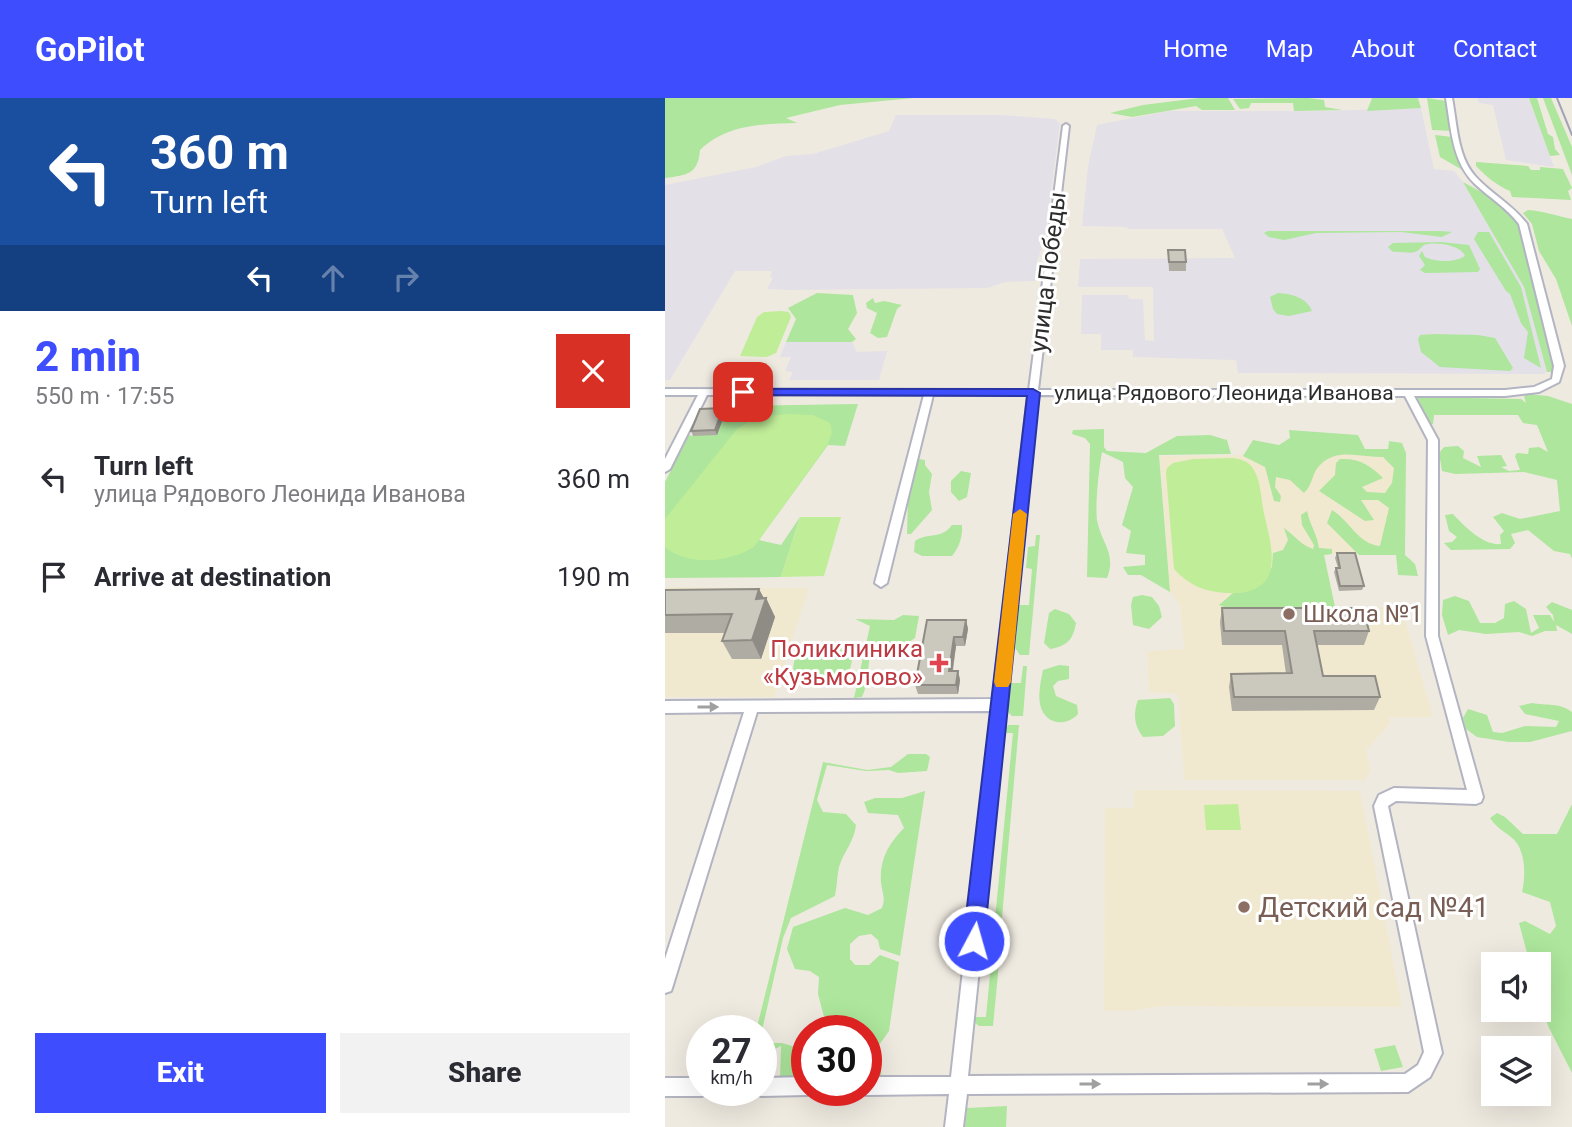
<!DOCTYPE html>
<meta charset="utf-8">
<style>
body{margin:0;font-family:Roboto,sans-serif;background:#f2f2f3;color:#2b2b33;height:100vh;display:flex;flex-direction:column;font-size:26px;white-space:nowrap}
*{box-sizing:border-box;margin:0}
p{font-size:23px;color:#7c7c81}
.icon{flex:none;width:38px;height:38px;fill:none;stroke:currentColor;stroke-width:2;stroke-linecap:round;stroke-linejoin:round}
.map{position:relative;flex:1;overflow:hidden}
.sheet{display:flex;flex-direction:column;background:#fff;width:665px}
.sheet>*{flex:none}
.guide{background:#1a4fa0;color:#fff;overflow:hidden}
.buttons{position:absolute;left:816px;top:854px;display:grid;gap:14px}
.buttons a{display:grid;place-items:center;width:70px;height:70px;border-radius:0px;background:#fff;box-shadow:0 7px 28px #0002;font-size:35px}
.speed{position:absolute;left:21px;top:917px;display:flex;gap:14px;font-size:35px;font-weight:700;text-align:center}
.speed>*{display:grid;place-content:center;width:91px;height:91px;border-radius:50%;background:#fff;box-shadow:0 7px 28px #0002;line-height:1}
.speed small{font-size:18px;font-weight:400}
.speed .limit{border:10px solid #d22;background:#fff;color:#111}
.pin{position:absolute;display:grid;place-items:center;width:60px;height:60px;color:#fff;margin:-30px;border-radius:14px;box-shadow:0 4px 10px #0006}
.me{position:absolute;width:77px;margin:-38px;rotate:6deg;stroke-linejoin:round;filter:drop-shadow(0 0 5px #0008)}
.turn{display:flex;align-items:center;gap:24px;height:147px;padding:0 35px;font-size:32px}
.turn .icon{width:91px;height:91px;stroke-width:2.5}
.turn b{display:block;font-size:49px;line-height:60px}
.lanes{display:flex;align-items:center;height:66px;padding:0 35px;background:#0003;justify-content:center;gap:35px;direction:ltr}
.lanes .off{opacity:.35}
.round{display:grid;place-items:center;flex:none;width:74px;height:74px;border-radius:0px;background:#f2f2f3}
.summary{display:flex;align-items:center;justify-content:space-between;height:119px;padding:0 35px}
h1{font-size:42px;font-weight:800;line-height:52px;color:#3e4efe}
.primary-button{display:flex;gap:14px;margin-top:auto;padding:14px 35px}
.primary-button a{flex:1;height:80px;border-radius:0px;background:#3e4efe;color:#fff;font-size:28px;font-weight:800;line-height:80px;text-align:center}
.primary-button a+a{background:#f2f2f3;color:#2b2b33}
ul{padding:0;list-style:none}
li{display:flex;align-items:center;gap:21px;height:98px;padding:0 35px}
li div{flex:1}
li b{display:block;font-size:26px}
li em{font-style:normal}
header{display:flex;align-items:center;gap:42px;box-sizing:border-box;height:98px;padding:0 35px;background:#3e4efe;color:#fff}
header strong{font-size:33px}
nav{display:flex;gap:38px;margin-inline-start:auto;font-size:24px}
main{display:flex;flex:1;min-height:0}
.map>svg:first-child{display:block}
.industrial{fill:#e3e0e8}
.education{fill:#f0e9d0}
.green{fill:#ade69c}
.pitch{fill:#c0ed98}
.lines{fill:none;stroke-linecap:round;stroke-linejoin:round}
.street-casing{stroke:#b3b4c1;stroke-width:4}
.street{fill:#fff;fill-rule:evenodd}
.rail{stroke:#a2a3b8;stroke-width:2}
.wall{fill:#afaca3}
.shaded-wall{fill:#8e8c85}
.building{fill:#cbc8be;stroke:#8e8c85;stroke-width:2}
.oneway{fill:#a0a0a0}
.route{fill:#3e4efe;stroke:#2833a5;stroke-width:2}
.slow{fill:#f59e0b}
.education-dot{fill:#8d6e63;stroke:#fff;stroke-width:2.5}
.health-dot{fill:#e0444e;stroke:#fff;stroke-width:2.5}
.labels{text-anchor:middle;stroke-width:6;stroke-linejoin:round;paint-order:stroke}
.far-street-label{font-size:21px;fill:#2d2d2d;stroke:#fff}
.street-label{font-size:24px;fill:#2d2d2d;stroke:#fff}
.education-label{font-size:24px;fill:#785e54;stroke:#fff;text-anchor:start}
.health-label{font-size:24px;fill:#be3a42;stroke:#fff;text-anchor:end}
.near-education-label{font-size:28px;fill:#785e54;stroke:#fff;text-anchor:start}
</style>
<header>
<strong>GoPilot</strong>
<nav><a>Home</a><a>Map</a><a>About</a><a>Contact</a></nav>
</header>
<main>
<section class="sheet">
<div class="guide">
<div class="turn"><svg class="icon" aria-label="left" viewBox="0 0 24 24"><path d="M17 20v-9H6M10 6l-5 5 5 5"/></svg><div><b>360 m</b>Turn left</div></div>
<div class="lanes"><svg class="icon" aria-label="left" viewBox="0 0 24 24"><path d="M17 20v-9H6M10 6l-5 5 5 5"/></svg><svg class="icon off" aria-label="ahead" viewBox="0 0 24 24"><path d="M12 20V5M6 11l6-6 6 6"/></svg><svg class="icon off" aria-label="right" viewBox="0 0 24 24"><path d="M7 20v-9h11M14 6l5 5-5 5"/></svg></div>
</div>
<div class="summary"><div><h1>2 min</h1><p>550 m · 17:55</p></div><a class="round" style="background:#d93025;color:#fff"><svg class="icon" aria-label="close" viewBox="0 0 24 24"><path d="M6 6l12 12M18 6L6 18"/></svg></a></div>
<ul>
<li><svg class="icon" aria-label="left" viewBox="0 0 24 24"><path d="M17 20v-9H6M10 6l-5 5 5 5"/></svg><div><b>Turn left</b><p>улица Рядового Леонида Иванова</p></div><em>360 m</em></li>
<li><svg class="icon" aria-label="arrive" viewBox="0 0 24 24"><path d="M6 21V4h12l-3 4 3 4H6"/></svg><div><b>Arrive at destination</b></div><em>190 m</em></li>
</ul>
<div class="primary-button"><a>Exit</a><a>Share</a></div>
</section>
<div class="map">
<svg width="907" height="1029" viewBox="0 0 907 1029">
<rect width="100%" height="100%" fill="#efeae0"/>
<!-- industrial -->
<g class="industrial">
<path d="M812,0H864L889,69L841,62L828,7L814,5Z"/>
<path d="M756,10L769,71L789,73L798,84L859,189L882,274L878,276L573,275L571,262L468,259V252H436V236H416L417,197H463L464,201H478L480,242L489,243L488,189H413L415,161L570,160L557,131H463L462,129L417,128L423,68L432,27L504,13H654Z"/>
<path d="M231,17H337L390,21L395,26L379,145L372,163L370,183L340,184L322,190L122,192L102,191L108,180L105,179L107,173H70L5,282H0V87L91,69L121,58L148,56L224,33Z"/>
<path d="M121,244H187L192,254L222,253L214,282H124L128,274L120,273L126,259H115Z"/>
</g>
<!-- education -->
<g class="education">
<path d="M741,355L740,457L659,456L670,509H722L740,522L768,619H724L725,625L701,653L706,673L700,682H519L513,596L484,594L482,553L519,551L515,507L505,494L495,358Z"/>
<path d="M0,489L144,490L109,599H0Z"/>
<path d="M469,692L695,693L737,909L499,908L467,913H439L440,710H469Z"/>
</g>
<!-- green -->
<g class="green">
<path d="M0,0H249L175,7L121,20L132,25C98,26 62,26 35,52C33,76 23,77 0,80Z"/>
<path d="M534,0H563L570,12H537L531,8L467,19L445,15L478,7Z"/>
<path d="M643,0L659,2L660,9L677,12L629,13L628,5H586L584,10L575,11L568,1Z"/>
<path d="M707,0H753L756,10L702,13Z"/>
<path d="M762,0L781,3L788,33L767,32Z"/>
<path d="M864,0H872L883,36L888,39L890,51L895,57L885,58Z"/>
<path d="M878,0H886L907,49V77Z"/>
<path d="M770,37L787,39L795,64L801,74L775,59Z"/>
<path d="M811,64L863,68L866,72H875V69L898,71L907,90L903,93L906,102L847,99L845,93C831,87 822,79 811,68Z"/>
<path d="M798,84L831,102L854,125L889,274H882L859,189Z"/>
<path d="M863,112C879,113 891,118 907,121V228L891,181L874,153L867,126L858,115Z"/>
<path d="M603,133H775L787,134L777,139L736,134L651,135L619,142L604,139L599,135Z"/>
<path d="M813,134H824L856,189L876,270L859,260L863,234L856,225L845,196L841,193L809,141Z"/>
<path d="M776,144L804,147L815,171L813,174L760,175L755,172L760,167L754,158L757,153L760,159C771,164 789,165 800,158C796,147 770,143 759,147C756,149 754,153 750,154C745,156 735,153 728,154L723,149L728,145Z"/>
<path d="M152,195L188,197L192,215L183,231L191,241L187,244H121L131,221L123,210Z"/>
<path d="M613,195C627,196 641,199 647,213L624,218L612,216L608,211L605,199Z"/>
<path d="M208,200L210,205L219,203L237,207L232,211L222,239L213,240L205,235L212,215L202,210L201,205Z"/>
<path d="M770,236L813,237L830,240L848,270L845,273L775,269L756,254L753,241L755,237Z"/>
<path d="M862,296L883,298L907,306V461L905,456L889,453L863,432L846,436L850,445L845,451L786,452L779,445L787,444L792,439L784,433L780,417L788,416C800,429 819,448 836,446L835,437L839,433L828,419L837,415L855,421L895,413L892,382L859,374L790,376L777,373L774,355L779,349L793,348L799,353L798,360L816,369L812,358L836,357L842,368L836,369L844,373L855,372L850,358L852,355L863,356L864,350L874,349L883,354L872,327L858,325L853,317H769L768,326L764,327L752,299L856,301L861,305L859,298Z"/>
<path d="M193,306L180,348L163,347L94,442L116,447L135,419L116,479L0,480V384L24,337L28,338L60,315L64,308Z"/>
<path d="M439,331V349L442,353L481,355L512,338L545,337L562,342L566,356L494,357L505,494L476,477H463L458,469L480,467V457L461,455L466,433L457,427L468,389L460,380L458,364L437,354C434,371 430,405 432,422C436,445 452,456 442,480L422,479L425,346L420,340L407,336L408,332Z"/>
<path d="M624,332L693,337L700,351H723L724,343L737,345L741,355L740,457L750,466L753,478L733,477L731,457H694L662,425L667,412C685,423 693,446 715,448L724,410L713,402H696L709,422L700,423L654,393L670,377L671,365L675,361C694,360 705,367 718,380L697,389L702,394L720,395L727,385L729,370L718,359C696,360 673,349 655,367C647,374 648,387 639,395L625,382L611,379L610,389L616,398L615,404L609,403L600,369L578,358L588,342L614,347L625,340Z"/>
<path d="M254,361L260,362V367L267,376L264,394L267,412L246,436H242L243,398Z"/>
<path d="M296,373L306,375L302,399L294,403L286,394V383Z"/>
<path d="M642,413C645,427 652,436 654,450L667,451V456L659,457L670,509L642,508L643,519L567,512L554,507L568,495L581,494L607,469L608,455L618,452L623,442L619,430C630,438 636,447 648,451L649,447L637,427L636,417Z"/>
<path d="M287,427H297C298,438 294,450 287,458H257L249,454L250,443C263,434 276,442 287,427Z"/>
<path d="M371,437H375L364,557H355L350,550L354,507H364L367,471L361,470L363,449L370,448Z"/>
<path d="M477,497L487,499L494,508L497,519L484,531L468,527L466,507L468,499Z"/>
<path d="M790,498L804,503L815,525H830L839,520L840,506L849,503L861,511L866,535L874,530L868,517H885L889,524L888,517L881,509L887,504L907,512V536L891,527L892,533H880L867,538L854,534L821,536L794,532L783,537L777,517L778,502Z"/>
<path d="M390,511L404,516L411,525C408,542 402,548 385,551L379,545L384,515Z"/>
<path d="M238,517L254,518L250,540L244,544L209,545C201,562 205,583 197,599L189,600L205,528L190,521L229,522Z"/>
<path d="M140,549H184L189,553L184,576C170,583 153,580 138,585L127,578L130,558Z"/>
<path d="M394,567L404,568V581L393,583L388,588L391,598L412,607L413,616C400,630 379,626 375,606C373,595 376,582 378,572Z"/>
<path d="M358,568H362L358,618H347L343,614L346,585H356Z"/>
<path d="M505,600L509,606L510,628L498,638L478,639C469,628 468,615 473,602Z"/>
<path d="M867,605C882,608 893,604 907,614V633L865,644H844L812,639L801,631L798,620L803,611L822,617L828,634L837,635L860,628L891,629L894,623L860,616L854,608Z"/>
<path d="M343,627H354L335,842H328L348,635H338Z"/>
<path d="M243,656H261L265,659L262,673L233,675L224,672L201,673L162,667L152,702L158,714L181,716L191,727C189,744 179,753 174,769C172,778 172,788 170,798L126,820L118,840L96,937V933H91L158,664L202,672L226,669Z"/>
<path d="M260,693L235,858L215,851L213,842L206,836L194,838L185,846V861L190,867H204L215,857L234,864L224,933L212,950L217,980L201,983V933H147L159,919L153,896L154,879L145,873L130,871L122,851L128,829L180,810L203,817L217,810C221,799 217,795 216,784C214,762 224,745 239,730L233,717L203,715L199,704L210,700H237Z"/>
<path d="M907,706V975L883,928L873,894V866H865L854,825L860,823L885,836L891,828L885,804L857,794C861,778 861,750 846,739C837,732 832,730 825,720L832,715L840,719L858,736H892Z"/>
<path d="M327,855H335L328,928H314L309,924L310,919H321Z"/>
<path d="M142,940V983L115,980L116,948L100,956L96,954V945H117L130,949Z"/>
<path d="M730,947L738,969L716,973L709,951Z"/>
<path d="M342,1008L341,1029H300L302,1010Z"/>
</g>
<!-- pitch -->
<g class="pitch">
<path d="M116,213L124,214L126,219L111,255L102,259L75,258L92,219L99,214Z"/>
<path d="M121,316L148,317L165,325L167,334L163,346L89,449C65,464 23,469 0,449V421L72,331L90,320Z"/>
<path d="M568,360C575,361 583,363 587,369C595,379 596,398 598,411C607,450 623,498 561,495C540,494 523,487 509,471L501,375L502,370L508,365L528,361Z"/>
<path d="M135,419H176L159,478L116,479Z"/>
<path d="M573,706L576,732H541L539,707Z"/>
</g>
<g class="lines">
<!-- street casing -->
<g class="street-casing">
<g id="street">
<path d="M781,0H787C792,25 792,58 810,78C826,96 847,106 862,126L899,268L894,284L874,294L840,298H749L773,342V538L818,699L816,704L811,706L731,703L723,708L777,955L765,979L743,994L302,996L298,1029H280L284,996L201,997L195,994L194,992H201V979H286L327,613L92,614L8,887L6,893L0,895V861L79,614L0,615V603L328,601L363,297H268L222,485L216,489L210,485L259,297H42L5,371L0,374V361L33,297H0V291L364,292L398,28L401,26L404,28L373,292H840L869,289L887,281L889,268L854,126C842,110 825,100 810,86C787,64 786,30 781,0ZM373,297L740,298L763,342L761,538L802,692L729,690L714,697L709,708L759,954L753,967L740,976L303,978Z"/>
<path d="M142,979V992H149L142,997L96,998L90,995L88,992H96V980Z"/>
<path d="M0,980H37V992H45L43,995L37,998H0Z"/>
</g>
</g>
<!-- street -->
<use href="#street" class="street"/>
<!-- rail -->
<path class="rail" d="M892,0L907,37"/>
</g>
<!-- wall -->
<g class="wall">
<path d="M503,152L521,164V173H504Z"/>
<path d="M58,310L60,315L52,337L28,338L26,333Z"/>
<path d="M672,455L699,488L697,492L674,493L669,474L671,470H673L670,460Z"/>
<path d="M0,492L101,500L110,519L96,561H67L57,543L60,535H0Z"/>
<path d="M557,510L704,533L699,547H652L658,578L715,599L709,612L567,613L564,589L566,576H621L617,547H557L555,524Z"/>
<path d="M301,522L303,531L300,548H291L288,573H293L295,582L293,596H253L250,587Z"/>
</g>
<!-- shaded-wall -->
<g class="shaded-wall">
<path d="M58,310L60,315L52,337L50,332Z"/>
<path d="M94,491L100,502L101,500L110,519L96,561L87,542L91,501Z"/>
<path d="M301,522L303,531L300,548L298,539Z"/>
<path d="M289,539L291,548L286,582L284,573Z"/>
<path d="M293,573L295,582L293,596L291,587Z"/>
</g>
<!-- building -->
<g class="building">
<path d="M503,152H520L521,164H504Z"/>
<path d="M58,310L50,332L26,333L35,311Z"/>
<path d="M672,455H690L699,488H675L671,470H675Z"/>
<path d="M94,491L91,501L101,500L87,542L57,543L67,516L0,517V492Z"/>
<path d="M557,510H698L704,533H649L658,578H710L715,599H569L566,576L627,575L620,533H559Z"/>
<path d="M262,522H301L298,539H289L284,573H293L291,587H250Z"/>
</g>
<!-- one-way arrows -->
<defs><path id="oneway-solid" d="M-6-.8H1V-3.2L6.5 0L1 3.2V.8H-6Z" transform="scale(1.75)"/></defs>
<g class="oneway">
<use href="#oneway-solid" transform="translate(43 609)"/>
<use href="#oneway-solid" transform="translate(425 986)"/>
<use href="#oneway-solid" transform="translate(653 986)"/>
</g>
<!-- route -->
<path class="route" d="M78,291H368L375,295L319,843L316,850L309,853L301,850L298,843L362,298L73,297V292Z"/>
<!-- slow -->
<path class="slow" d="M355,411L362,416L346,584L343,589H331L329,584L348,416Z"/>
<!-- markers -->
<g class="education-dot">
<circle cx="624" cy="516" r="7"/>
<circle cx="579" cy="809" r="7"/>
</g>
<path class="health-dot" d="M270.5 554.5h7v7h7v7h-7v7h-7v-7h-7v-7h7z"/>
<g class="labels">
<!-- far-street labels -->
<g class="far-street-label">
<text x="559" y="302">улица Рядового Леонида Иванова</text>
</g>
<!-- street labels -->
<g class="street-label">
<text transform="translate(383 174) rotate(-83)" y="8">улица Победы</text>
</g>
<!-- education labels -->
<g class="education-label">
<text x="638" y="524">Школа №1</text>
</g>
<!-- health labels -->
<g class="health-label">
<text x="258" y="559">Поликлиника<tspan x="258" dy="28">«Кузьмолово»</tspan></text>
</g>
<!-- near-education labels -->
<g class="near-education-label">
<text x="593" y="819">Детский сад №41</text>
</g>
</g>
</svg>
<div class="buttons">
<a><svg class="icon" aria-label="sound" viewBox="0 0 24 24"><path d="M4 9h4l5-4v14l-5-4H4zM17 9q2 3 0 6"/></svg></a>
<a><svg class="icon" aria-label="layers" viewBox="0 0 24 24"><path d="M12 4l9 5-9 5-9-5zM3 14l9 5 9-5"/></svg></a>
</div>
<div class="speed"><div>27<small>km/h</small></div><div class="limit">30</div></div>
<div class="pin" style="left:78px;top:294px;background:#d93025"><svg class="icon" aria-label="arrive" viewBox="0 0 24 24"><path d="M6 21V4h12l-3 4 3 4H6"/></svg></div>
<svg class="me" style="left:309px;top:843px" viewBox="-20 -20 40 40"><circle r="17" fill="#3e4efe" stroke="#fff" stroke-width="3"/><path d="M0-11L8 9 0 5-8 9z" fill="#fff"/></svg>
</div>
</main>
